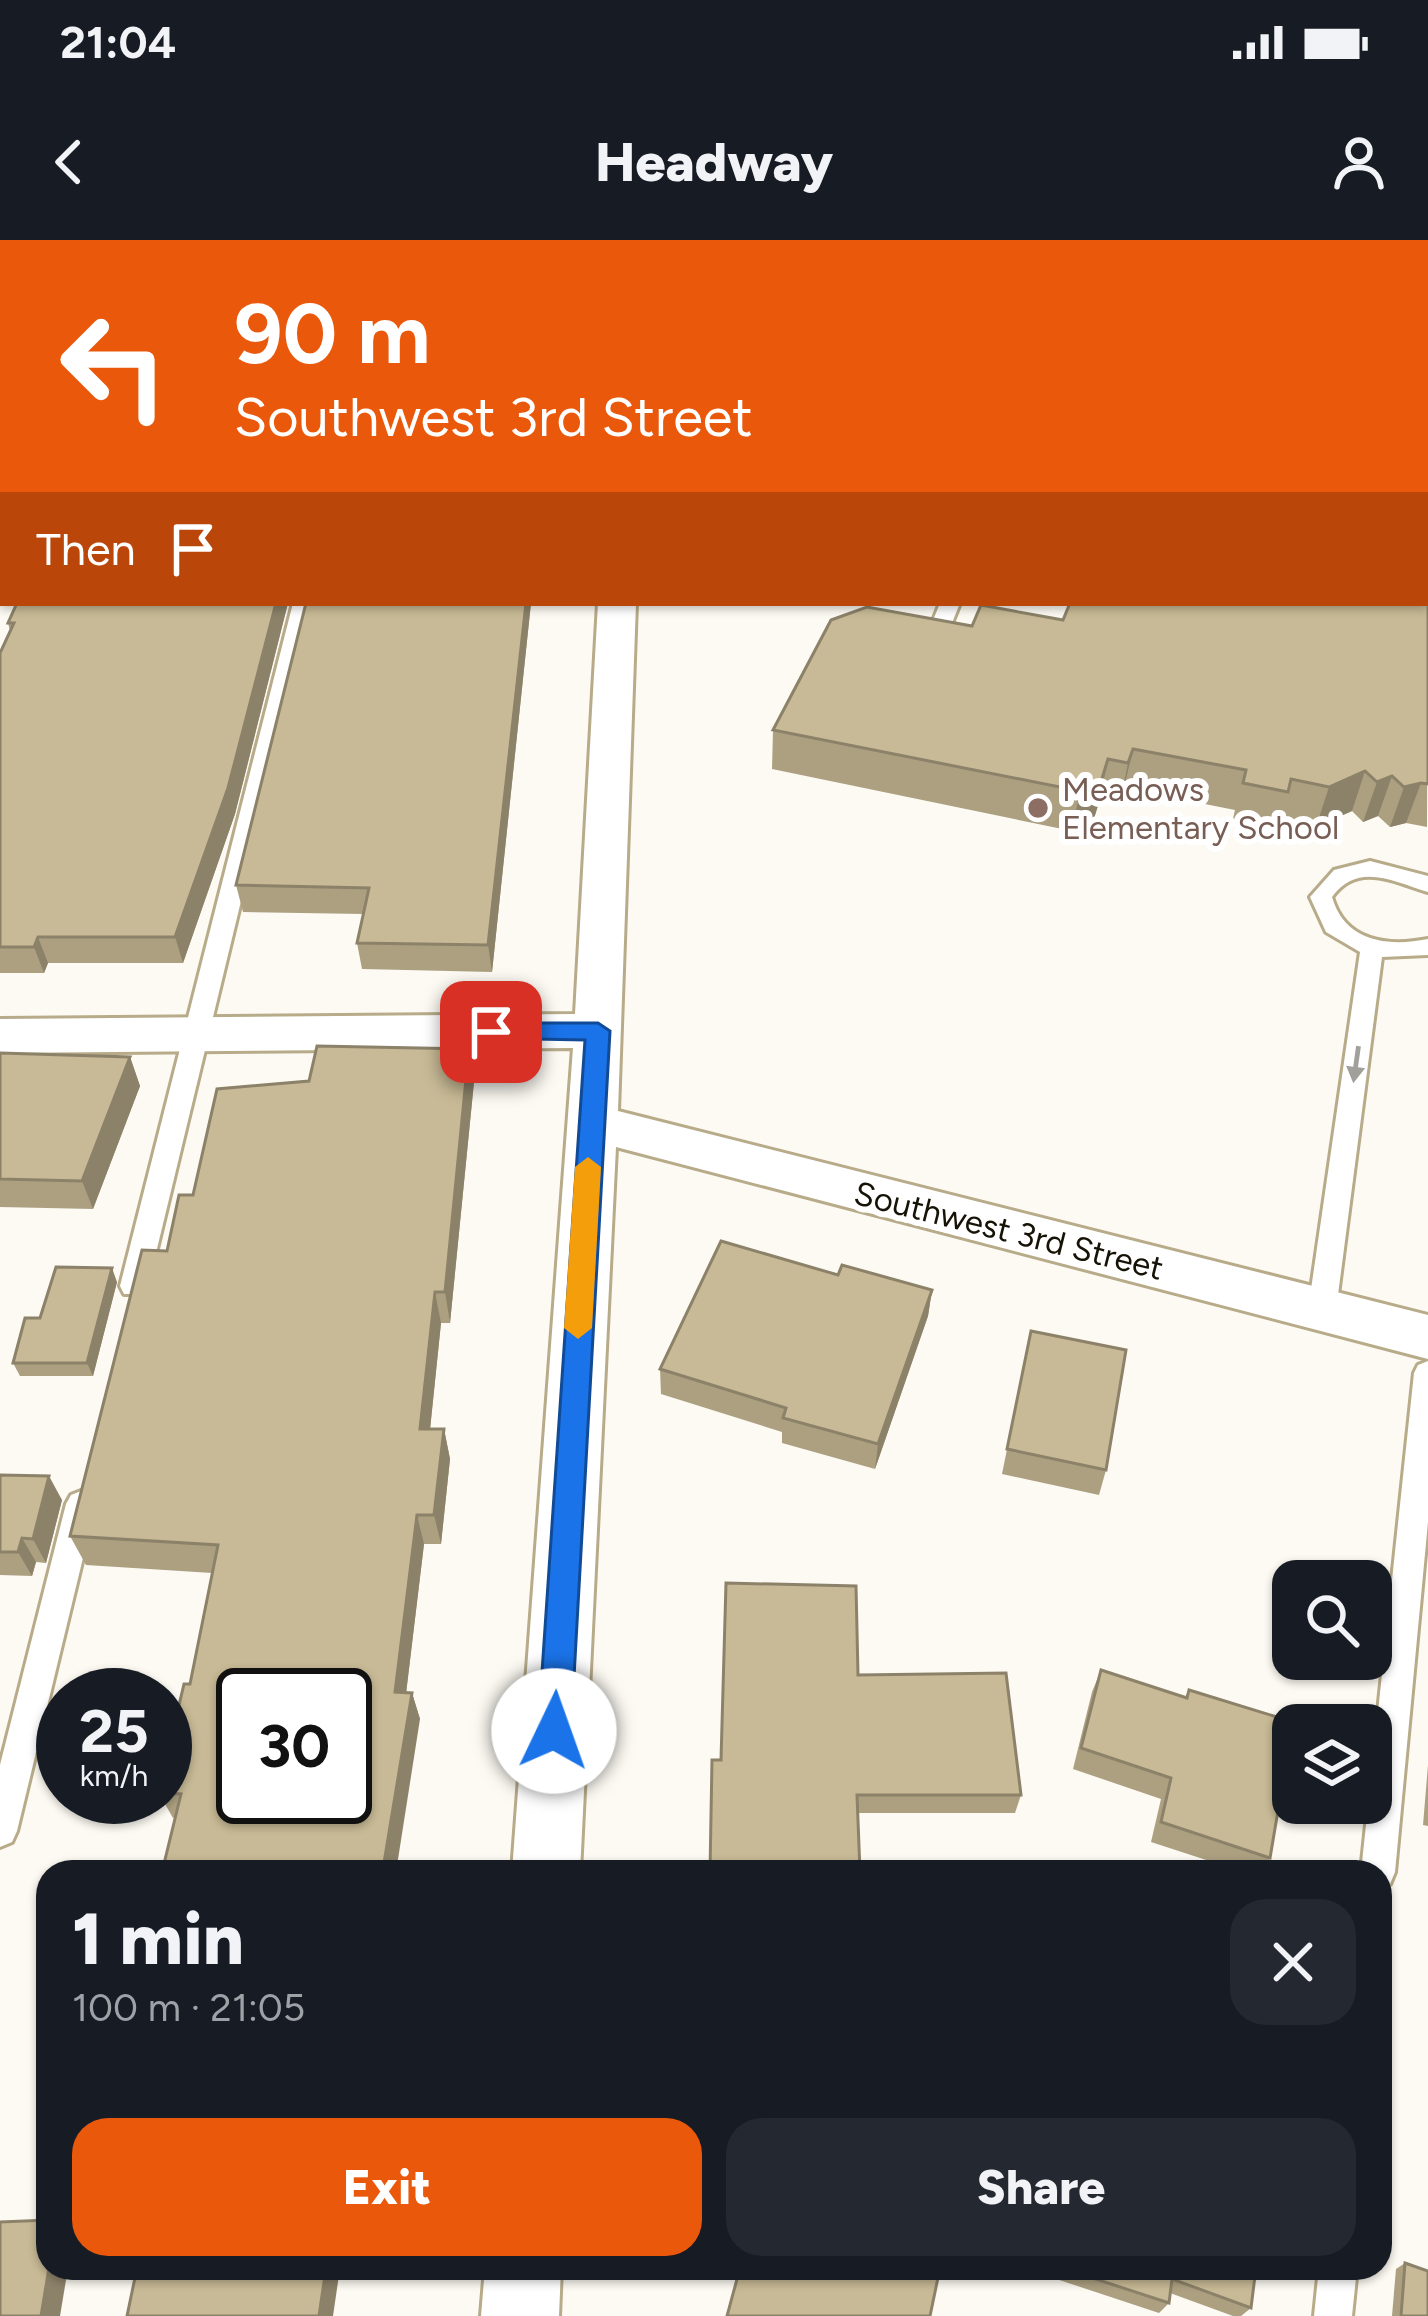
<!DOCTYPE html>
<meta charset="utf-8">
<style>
body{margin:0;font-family:Figtree,sans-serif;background:#242831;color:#f1f3f6;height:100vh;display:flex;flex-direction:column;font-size:45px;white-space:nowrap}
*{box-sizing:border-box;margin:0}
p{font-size:39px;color:#9ea1a6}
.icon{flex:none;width:66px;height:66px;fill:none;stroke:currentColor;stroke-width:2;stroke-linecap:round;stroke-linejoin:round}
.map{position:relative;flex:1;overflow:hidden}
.sheet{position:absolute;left:36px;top:1620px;width:1356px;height:420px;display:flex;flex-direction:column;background:#171b24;border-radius:36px;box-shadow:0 3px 9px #0004}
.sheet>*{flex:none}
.banner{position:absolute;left:0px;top:0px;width:1428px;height:366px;box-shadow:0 3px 9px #0004;background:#ea580c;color:#fff;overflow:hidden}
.controls{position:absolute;left:1272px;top:1320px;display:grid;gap:24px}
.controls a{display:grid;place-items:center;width:120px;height:120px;border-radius:24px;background:#171b24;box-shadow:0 3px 9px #0004;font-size:60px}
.speed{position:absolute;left:36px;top:1428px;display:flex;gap:24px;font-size:60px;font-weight:700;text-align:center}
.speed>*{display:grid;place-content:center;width:156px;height:156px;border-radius:50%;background:#171b24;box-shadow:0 3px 9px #0004;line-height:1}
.speed small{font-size:30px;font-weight:400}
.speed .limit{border:6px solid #111;border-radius:18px;background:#fff;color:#111}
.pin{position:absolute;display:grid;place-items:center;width:102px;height:102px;color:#fff;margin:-51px;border-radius:24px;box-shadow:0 6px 18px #0006}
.me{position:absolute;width:132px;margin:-66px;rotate:3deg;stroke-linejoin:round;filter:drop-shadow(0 0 9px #0008)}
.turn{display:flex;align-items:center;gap:42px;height:252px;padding:0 36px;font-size:54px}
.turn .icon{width:156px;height:156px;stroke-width:2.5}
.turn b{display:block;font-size:84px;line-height:102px}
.then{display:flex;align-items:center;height:114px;padding:0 36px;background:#0003;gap:24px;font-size:45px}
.round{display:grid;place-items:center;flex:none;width:126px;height:126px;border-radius:36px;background:#242831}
.headline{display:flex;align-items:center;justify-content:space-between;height:204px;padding:0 36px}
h1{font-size:72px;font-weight:800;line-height:90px}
.cta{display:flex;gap:24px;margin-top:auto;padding:24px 36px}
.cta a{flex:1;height:138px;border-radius:36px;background:#ea580c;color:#fff;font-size:48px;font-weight:800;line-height:138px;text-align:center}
.cta a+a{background:#242831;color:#f1f3f6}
.status{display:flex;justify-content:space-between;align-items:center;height:84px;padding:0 60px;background:#171b24;direction:ltr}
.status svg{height:33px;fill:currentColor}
header{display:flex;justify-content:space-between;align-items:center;height:156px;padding:0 36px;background:#171b24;font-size:54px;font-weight:800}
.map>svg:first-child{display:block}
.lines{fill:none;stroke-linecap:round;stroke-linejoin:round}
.lane-casing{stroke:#b7ab89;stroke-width:6}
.street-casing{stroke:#b7ab89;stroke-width:6}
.lane{fill:#fff;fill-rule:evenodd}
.street{fill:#fff;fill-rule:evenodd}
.wall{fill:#aca081}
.shaded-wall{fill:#8c8269}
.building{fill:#c8ba96;stroke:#8c8269;stroke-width:3;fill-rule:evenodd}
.oneway{fill:#a2a09b}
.route{fill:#1a73e8;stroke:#114b97;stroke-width:3}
.slow{fill:#f59e0b}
.education-dot{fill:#8d6e63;stroke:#fff;stroke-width:4.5}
.labels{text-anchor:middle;stroke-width:12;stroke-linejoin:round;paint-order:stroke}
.education-label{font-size:33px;fill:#785e54;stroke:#fff;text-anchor:start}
.street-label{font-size:33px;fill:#161206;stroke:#fff}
</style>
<div class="status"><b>21:04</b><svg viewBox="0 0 49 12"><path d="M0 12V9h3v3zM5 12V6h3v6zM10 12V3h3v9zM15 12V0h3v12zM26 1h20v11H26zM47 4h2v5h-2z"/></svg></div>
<header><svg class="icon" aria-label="back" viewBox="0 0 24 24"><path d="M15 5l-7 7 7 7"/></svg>Headway<svg class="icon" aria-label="person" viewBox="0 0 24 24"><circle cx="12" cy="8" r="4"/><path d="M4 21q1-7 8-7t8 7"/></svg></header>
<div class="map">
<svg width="1428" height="2076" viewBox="0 0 1428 2076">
<rect width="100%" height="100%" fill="#fdfaf3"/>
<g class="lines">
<!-- lane casing -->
<g class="lane-casing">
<g id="lane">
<path d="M385,0H401L384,3Z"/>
<path d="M914,0H930L912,3Z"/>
<path d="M293,363H313L148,1046L144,1054H124L120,1046Z"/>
<path d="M940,363H960L948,393L938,399L928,393Z"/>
<path d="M1370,621L1428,636V652C1394,642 1358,621 1332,657C1345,702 1388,707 1428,699V715L1382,717L1336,1070L1332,1078H1312L1308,1070L1360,712L1326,692L1310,657L1334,630Z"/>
<path d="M1428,1121V1282L1395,1632L1390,1644L1380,1648V1632H1361L1414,1133L1418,1125Z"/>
<path d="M81,1251L91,1255L96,1264L17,1591L12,1602L0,1607V1525L66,1264L71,1255Z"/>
<path d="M1319,2028H1357L1352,2076H1314Z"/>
</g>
</g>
<!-- street casing -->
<g class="street-casing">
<g id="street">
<rect x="622" y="0" width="30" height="3"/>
<path d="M809,0H857L859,3H811Z"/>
<rect x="0" y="123" width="3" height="20"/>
<path d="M3,240V267L0,268V241Z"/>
<rect x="1425" y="310" width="3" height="23"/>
<path d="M598,363H636L618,871L1428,1075V1119L616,907L580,1632H512L573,808L0,813V779L575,774Z"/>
<path d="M485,2028H561L559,2076H481Z"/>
</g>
</g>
<!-- lane -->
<use href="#lane" class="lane"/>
<!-- street -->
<use href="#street" class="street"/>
</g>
<!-- wall -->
<g class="wall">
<path d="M1428,351L1427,587L1406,583L1390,587L1378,576L1363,582L1352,571L1316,587L1280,579L1276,592L1232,583L1235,570L1124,548L1120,563L1100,559L1092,585L1072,591L772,529L773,490L972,386L1063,380L1425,363Z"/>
<path d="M17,363H288L235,574L183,723H48L44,733H0V413L10,391L8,383Z"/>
<path d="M306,363H531L492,732L362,729L357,703L363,674L243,672L236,645Z"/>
<path d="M469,809L474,842L450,1083H441L430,1189H444L450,1219L441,1304H424L406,1453H412L420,1479L173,1578L161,1557H165V1525L190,1444L212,1333L86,1325L70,1296L167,1011L193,955L309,841Z"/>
<path d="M0,813L130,817L140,846L93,969L0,967Z"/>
<path d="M838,1035L932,1050L928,1076L875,1229L782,1203V1192L661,1154L660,1129Z"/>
<path d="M117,1042L93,1136H20L13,1123L40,1078Z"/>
<path d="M1031,1091L1106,1230L1099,1255L1002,1234Z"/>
<path d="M0,1235L62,1260L46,1323L36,1322L32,1336L0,1335Z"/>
<path d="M1101,1430L1185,1457L1189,1450L1270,1618L1261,1632H1243L1151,1602L1161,1559L1073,1529L1092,1452Z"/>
<path d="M858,1435L1021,1555L1015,1573H858L721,1520Z"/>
<path d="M1428,1525V1586L1423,1585Z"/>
<path d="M1405,2023L1428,2076H1392L1396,2029Z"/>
<path d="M1023,2028H1256L1251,2068L1241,2076H1233L1170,2053L1169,2063L1159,2073Z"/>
</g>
<!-- shaded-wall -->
<g class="shaded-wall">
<path d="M276,363H288L235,574L183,723L175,697Z"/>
<path d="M526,363H531L492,732L488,705Z"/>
<path d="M1133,509L1124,548L1120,563L1128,523Z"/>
<path d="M1108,519L1100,559L1092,585L1072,591L1080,551Z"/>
<path d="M1365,531L1352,571L1316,587L1329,547Z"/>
<path d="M1392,536L1378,576L1363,582L1377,542Z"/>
<path d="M1421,543L1406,583L1390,587L1404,547Z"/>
<path d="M38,697L48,723L44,733L34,707Z"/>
<path d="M469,809L474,842L450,1083L445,1052Z"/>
<path d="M130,817L140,846L93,969L82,941Z"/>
<path d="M112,1028L117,1042L93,1136L87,1123Z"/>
<path d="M932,1050L928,1076L875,1229L878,1204Z"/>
<path d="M435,1052L441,1083L427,1219L420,1189Z"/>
<path d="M444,1189L450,1219L441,1304L434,1275Z"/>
<path d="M49,1236L62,1260L46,1323L33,1299Z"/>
<path d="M417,1275L424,1304L403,1479L395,1452Z"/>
<path d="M22,1298L36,1322L32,1336L18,1312Z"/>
<path d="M412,1453L420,1479L396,1632H385L383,1629Z"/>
<path d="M49,2028H68L60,2076H41Z"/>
<path d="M326,2028H340L333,2076H319Z"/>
</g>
<!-- building -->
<g class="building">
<path d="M171,0H280L279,3H169Z"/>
<path d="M413,0H556V3H412Z"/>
<path d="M923,0H1147L1146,3H921Z"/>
<path d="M1425,350L1428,351V544L1421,543L1404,547L1392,536L1377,542L1365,531L1329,547L1291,539L1288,552L1243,543L1246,530L1133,509L1128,523L1108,519L1100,545L1080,551L773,490L831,380L867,367L972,386L981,365L1063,380L1070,363H1425Z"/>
<path d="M17,363H276L228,548L175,697H38L34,707H0V413L14,383H8Z"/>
<path d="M306,363H526L488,705L357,703L369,648L236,645Z"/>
<path d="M317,806L469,809L445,1052H435L420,1189H444L434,1275H417L395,1452L412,1453L383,1629L394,1630V1632H162L181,1554L165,1553V1525L184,1444H190L218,1305L70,1296L142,1010L167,1011L179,955H193L217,849L309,841ZM243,1455H345V1557H243Z"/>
<path d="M0,813L130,817L82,941L0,939Z"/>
<path d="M721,1001L838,1035L842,1025L932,1050L878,1204L783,1178L786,1168L660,1129Z"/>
<path d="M56,1027L112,1028L87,1123H13L25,1078H40Z"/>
<path d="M1031,1091L1126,1110L1106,1230L1007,1209Z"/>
<path d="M0,1235L49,1236L33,1299L22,1298L18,1312H0Z"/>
<path d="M726,1343L856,1346L858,1435L1006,1433L1021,1555H857L860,1632H710L712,1520H721Z"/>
<path d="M1101,1430L1187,1458L1189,1450L1293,1482L1270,1618L1161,1582L1171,1538L1081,1508Z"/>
<path d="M48,1980L49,2028L41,2076H0V1982Z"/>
<path d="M1405,2023L1428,2031V2076H1401Z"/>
<path d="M137,2028H326L319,2076H127Z"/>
<path d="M740,2028H940L930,2076H727Z"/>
<path d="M1062,2028H1256L1251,2068L1172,2039L1169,2063Z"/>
</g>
<!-- one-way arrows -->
<defs><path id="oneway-solid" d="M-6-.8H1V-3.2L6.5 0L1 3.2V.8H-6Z" transform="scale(3)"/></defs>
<use class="oneway" href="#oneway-solid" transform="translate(1356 824) rotate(98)"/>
<!-- route -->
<path class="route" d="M491,783H598L610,791L571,1491L566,1502L554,1507L543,1502L538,1491L585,800L482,798V786Z"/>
<!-- slow -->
<path class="slow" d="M588,917L601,927L592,1088L578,1099L564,1088L575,927Z"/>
<!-- markers -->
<circle class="education-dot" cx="1038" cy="568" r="12"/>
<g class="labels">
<!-- education labels -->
<g class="education-label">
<text x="1062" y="561">Meadows<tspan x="1062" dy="38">Elementary School</tspan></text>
</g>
<!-- street labels -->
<g class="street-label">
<text transform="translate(1009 990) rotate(14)" y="12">Southwest 3rd Street</text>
</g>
</g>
</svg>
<div class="controls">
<a><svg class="icon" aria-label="search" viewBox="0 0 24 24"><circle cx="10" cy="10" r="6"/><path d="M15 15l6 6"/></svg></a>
<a><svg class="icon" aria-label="layers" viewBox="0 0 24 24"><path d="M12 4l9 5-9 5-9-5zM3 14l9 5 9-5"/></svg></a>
</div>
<div class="speed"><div>25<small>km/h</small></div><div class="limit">30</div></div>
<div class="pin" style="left:491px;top:792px;background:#d93025"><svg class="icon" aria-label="arrive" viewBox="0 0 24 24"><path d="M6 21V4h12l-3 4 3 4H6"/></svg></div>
<svg class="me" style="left:554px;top:1491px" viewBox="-20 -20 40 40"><circle r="19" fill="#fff"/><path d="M0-13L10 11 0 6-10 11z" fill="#1a73e8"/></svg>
<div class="banner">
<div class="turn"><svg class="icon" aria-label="left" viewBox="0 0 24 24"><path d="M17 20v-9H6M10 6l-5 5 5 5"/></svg><div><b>90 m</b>Southwest 3rd Street</div></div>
<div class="then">Then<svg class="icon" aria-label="arrive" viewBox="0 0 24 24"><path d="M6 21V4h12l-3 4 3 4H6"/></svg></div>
</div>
<section class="sheet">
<div class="headline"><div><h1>1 min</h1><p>100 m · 21:05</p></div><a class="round"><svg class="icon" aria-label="close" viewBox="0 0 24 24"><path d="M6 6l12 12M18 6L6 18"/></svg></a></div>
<div class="cta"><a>Exit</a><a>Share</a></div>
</section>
</div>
